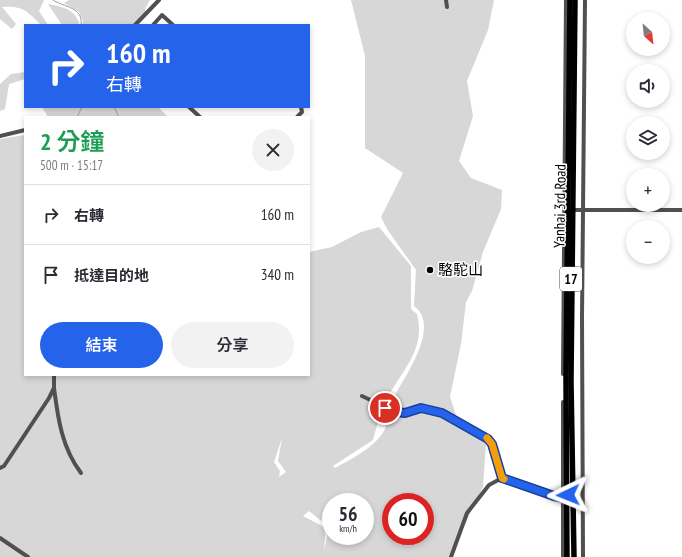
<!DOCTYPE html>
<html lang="zh-TW">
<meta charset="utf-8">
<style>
body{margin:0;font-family:"PT Sans Narrow","Noto Sans TC",sans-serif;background:#f2f2f3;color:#2b2b33;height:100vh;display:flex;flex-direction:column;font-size:15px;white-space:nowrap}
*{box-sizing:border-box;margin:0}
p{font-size:13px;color:#7c7c81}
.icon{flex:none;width:22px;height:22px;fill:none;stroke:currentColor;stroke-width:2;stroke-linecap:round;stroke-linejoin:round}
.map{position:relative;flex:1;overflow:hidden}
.drawer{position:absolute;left:24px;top:116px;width:286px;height:260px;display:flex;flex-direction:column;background:#fff;border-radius:0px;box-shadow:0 2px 6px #0003}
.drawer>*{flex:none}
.top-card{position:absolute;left:24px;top:24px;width:286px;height:84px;border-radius:0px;box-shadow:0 2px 6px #0003;background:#2563eb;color:#fff;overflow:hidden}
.needle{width:26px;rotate:153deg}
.buttons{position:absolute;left:626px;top:12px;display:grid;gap:8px}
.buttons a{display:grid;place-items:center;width:44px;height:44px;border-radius:50%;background:#fff;box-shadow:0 2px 6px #0003;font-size:20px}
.speed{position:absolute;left:322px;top:493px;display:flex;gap:8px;font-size:20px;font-weight:700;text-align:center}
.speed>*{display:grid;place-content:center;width:52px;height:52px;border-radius:50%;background:#fff;box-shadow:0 2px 6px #0003;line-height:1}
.speed small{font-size:10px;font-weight:400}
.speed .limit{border:6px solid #d22;background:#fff;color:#111}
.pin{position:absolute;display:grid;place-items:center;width:34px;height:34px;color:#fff;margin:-17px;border:2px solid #fff;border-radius:50%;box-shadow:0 1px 4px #0007}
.me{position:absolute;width:44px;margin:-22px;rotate:268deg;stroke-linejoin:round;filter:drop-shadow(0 0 3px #0008)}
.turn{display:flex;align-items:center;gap:14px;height:84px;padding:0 16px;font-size:18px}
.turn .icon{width:52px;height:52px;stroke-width:2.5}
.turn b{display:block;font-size:28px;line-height:34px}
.round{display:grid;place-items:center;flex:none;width:42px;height:42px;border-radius:21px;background:#f2f2f3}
.headline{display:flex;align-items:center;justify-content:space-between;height:68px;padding:0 16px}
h1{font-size:24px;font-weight:600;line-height:30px;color:#1e9e55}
.button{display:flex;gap:8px;margin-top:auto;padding:8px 16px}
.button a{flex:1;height:46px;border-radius:24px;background:#2563eb;color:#fff;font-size:16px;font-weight:600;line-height:46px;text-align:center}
.button a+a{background:#f2f2f3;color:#2b2b33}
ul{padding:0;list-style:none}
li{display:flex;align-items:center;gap:12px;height:60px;padding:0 16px;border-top:1px solid #e1e1e2}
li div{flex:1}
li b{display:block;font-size:15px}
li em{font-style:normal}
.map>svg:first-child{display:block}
.green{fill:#d7d7d7;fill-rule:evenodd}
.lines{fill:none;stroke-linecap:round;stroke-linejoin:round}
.stream{stroke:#9e9e9e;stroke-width:1}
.minor{stroke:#505050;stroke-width:4}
.major{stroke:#000;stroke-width:5.5}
.route-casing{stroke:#184099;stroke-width:10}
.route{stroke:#2563eb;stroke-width:7}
.slow{stroke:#f59e0b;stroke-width:7}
.poi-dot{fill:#000;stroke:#fff;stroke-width:1.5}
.labels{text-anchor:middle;stroke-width:3;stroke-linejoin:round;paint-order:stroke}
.shield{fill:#fff;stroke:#4c4c4c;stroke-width:1}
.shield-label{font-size:14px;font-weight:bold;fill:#000}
.street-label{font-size:15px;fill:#000;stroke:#fff}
.poi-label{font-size:15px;fill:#000;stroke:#fff;text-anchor:start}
</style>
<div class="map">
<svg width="682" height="557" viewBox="0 0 682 557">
<rect width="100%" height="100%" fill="#fff"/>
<!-- green -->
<g class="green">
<path d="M0,0H44L39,11L48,25H41C27,11 23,5 2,7L16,24L12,29L0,19Z"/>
<path d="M69,0H150L146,7L144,16L135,25H82L83,21L79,12L64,3Z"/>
<path d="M351,0H494L488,30L467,81L473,116L459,161L471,178L502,190L501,209L483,252L472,291L466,302L461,344L450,397L457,418L486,443L483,487L449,557H0V139L25,135V375H309V252L332,247L361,232L379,227L411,266V309L417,314C427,353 397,374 383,407C379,417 376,429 373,440L333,466L335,468C348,461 363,453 374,443C378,440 385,431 386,426C387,419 385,414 388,408C398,385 444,328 414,306L416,270L387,229L381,217L403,173L365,148V56ZM282,438L278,461L286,472L279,477L280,471L274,462ZM331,502H365V536H331ZM391,502H425V536H391ZM309,511L329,527L324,551L326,528L303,516Z"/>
<path d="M48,4C62,7 74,8 79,23L78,25H62Z"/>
<path d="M25,72V79L9,84L5,109L0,111V84L11,74Z"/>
<path d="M42,107H158L168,117H48Z"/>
</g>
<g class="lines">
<!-- stream -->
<g class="stream">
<path d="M53,0C63,7 84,7 81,25"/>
<path d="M114,107L119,117"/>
<path d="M77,117L82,107"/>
</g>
<!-- minor -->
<g class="minor">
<path d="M446,0L447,7"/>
<path d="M135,25L159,0"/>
<path d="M153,25L162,15L173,25"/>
<path d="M189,107L200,117"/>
<path d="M297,117L302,112L301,107"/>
<path d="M0,136L25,130"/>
<path d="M572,210H682"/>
<path d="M563,374L566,0"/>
<path d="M54,388C58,419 62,448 81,473"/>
<path d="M362,396L396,412L405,413L421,407L442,413L488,439L492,444L502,478L489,485L467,513L451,557"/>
<path d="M0,468L4,466L49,398L54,388V375"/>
<path d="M502,478L554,496L573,499"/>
<path d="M0,538L28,557"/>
<path d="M563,557V402"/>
<path d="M583,557L582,318L585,0"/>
</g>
<!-- major -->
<g class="major">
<path d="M567,557L566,381L570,0"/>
<path d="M574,557L571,381L575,0"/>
</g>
</g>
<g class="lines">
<!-- route casing -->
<g class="route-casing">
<path id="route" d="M385,408L396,412L405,413L421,408L442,413L488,439L492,444L502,478L554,496L568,499V495"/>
</g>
<!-- route -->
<use href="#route" class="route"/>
<!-- slow -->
<path class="slow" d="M487,438L492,444L502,478L504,479"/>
</g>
<!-- markers -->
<circle class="poi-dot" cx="430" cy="270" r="4"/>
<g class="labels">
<!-- shield labels -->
<rect class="shield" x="560" y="267" width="22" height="24" rx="3"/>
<g class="shield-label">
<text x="571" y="284">17</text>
</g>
<!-- street labels -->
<g class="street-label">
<text transform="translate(560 206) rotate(-89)" y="5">Yanhai 3rd Road</text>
</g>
<!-- poi labels -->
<g class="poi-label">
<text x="438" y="275">駱駝山</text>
</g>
</g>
</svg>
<div class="buttons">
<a><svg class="needle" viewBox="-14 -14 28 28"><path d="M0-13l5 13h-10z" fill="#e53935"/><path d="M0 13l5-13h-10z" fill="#7c7c81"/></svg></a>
<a><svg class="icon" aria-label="sound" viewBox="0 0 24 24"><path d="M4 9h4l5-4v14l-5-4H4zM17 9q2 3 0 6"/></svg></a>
<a><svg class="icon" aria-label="layers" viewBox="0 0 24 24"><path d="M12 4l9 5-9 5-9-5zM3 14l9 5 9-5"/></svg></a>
<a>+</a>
<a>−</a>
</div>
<div class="speed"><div>56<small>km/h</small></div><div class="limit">60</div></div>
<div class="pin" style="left:385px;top:408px;background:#d93025"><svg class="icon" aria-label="arrive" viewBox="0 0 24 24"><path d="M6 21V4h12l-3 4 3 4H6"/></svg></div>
<svg class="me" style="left:568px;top:495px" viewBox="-20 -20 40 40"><path d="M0-17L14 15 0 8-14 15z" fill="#2563eb" stroke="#fff" stroke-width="4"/></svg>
<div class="top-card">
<div class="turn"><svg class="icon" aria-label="right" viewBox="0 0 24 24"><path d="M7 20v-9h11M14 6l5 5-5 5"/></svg><div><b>160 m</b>右轉</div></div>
</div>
<section class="drawer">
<div class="headline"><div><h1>2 分鐘</h1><p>500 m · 15:17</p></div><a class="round"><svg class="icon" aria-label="close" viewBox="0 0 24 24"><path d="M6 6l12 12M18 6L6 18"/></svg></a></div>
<ul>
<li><svg class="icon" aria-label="right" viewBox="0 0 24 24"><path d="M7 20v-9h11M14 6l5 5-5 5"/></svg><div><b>右轉</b></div><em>160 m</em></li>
<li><svg class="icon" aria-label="arrive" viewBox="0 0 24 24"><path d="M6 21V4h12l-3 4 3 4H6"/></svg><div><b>抵達目的地</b></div><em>340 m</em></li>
</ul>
<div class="button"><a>結束</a><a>分享</a></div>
</section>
</div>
